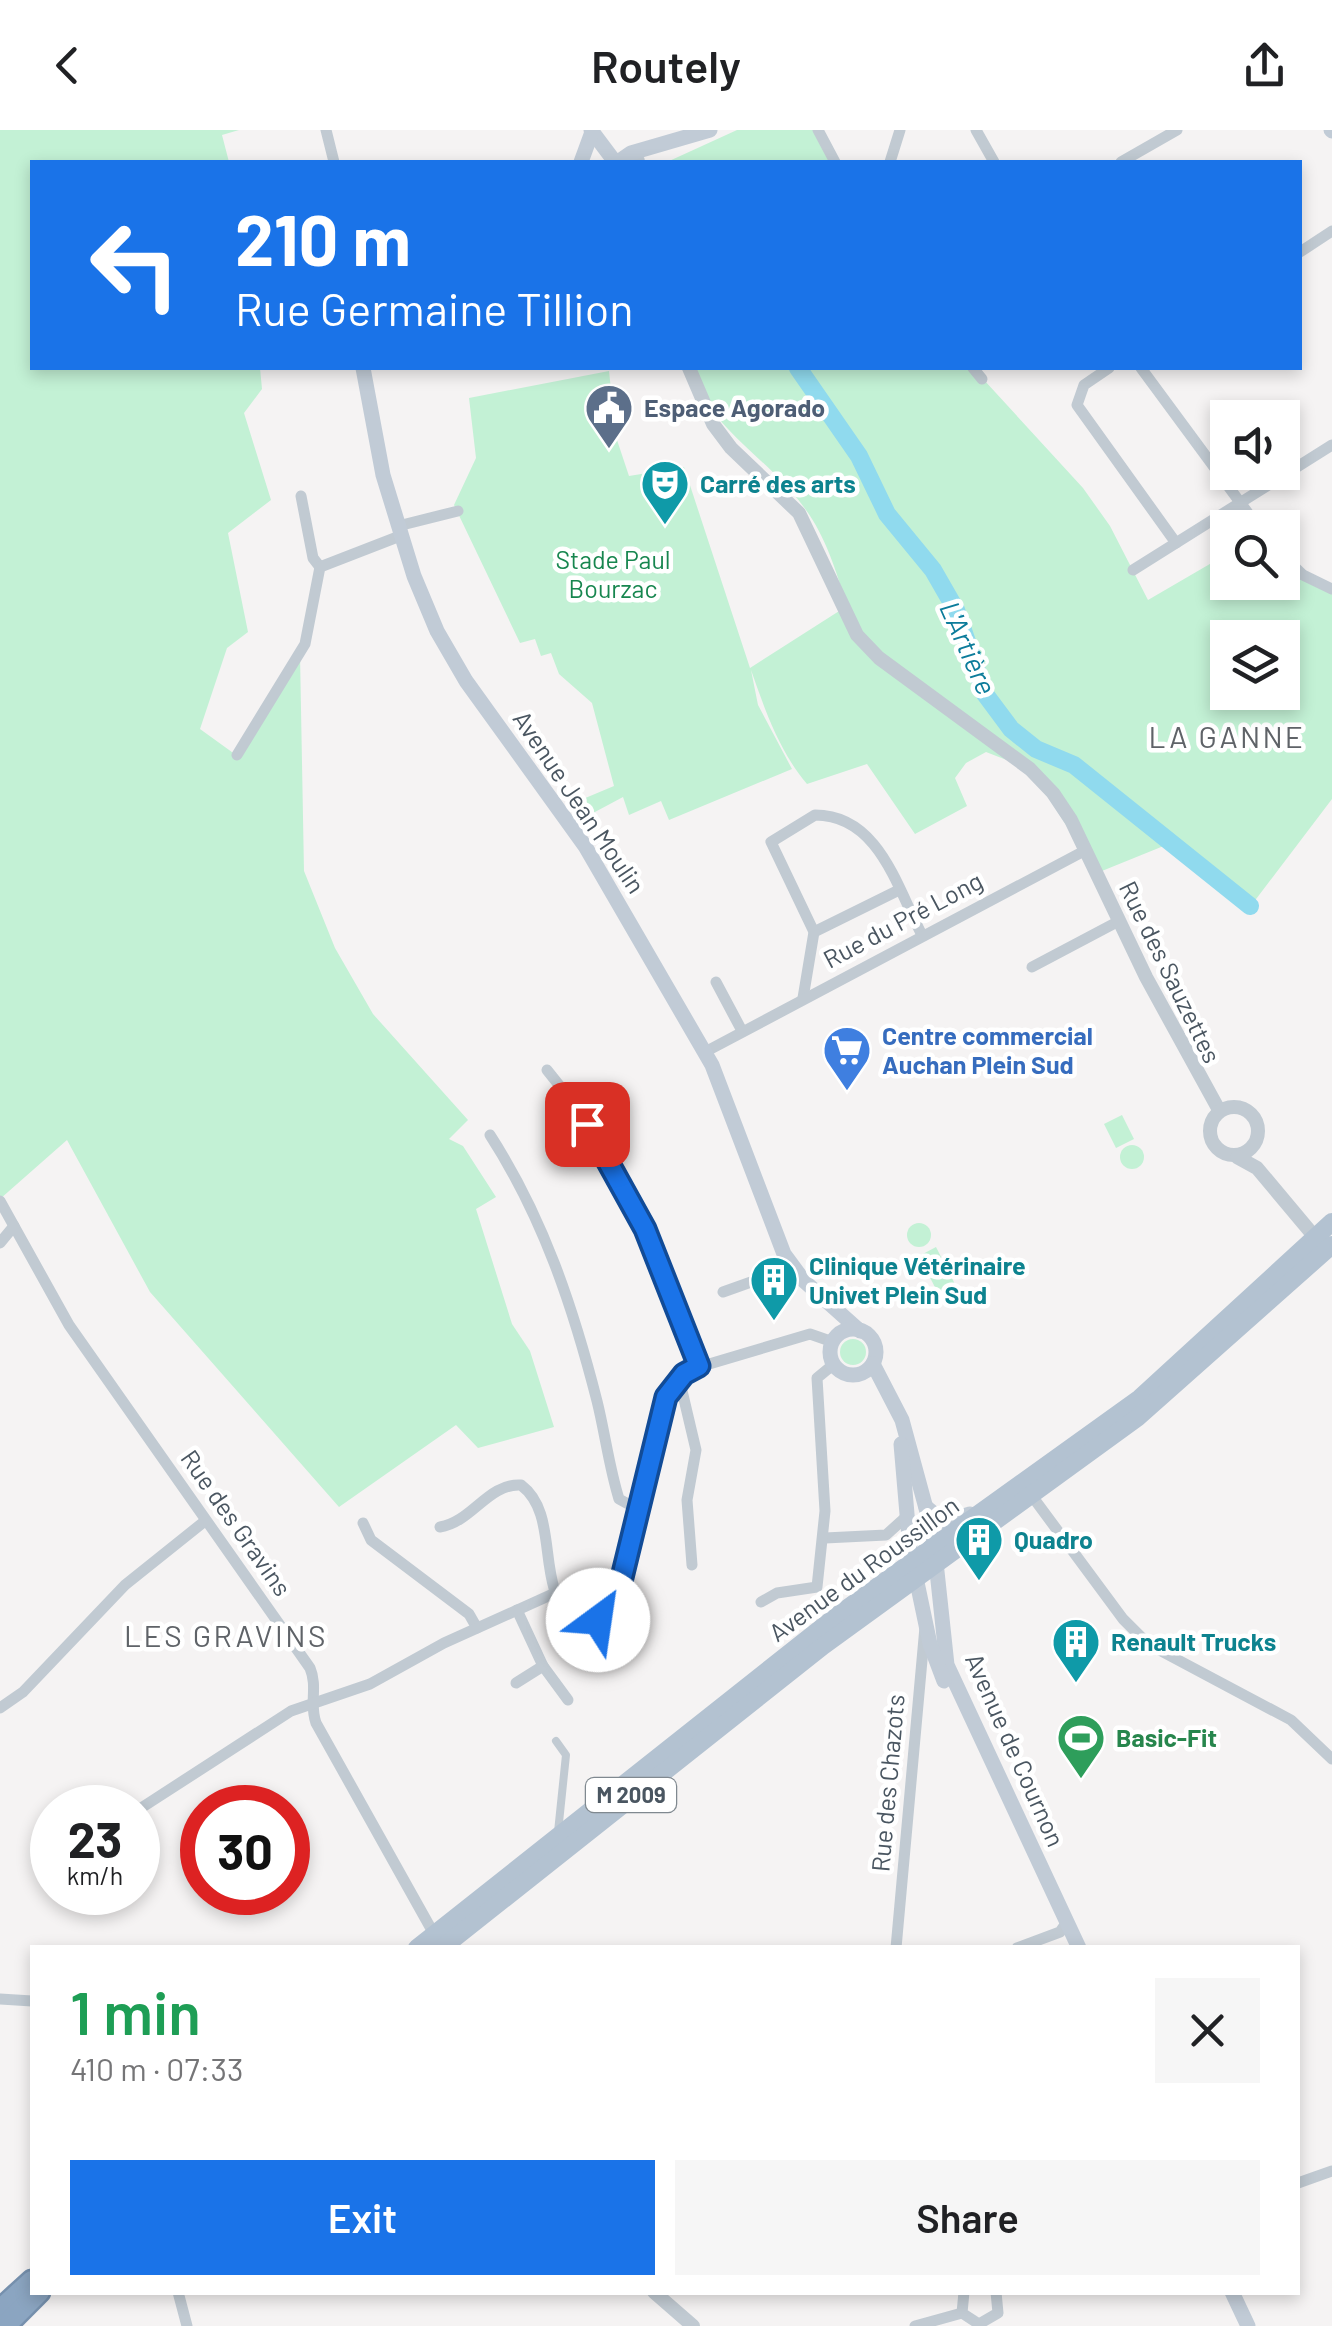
<!DOCTYPE html>
<meta charset="utf-8">
<style>
body{margin:0;font-family:Barlow,sans-serif;background:#f6f6f6;color:#202124;height:100vh;display:flex;flex-direction:column;font-size:38px;white-space:nowrap}
*{box-sizing:border-box;margin:0}
p{font-size:32px;color:#757577}
.icon{flex:none;width:55px;height:55px;fill:none;stroke:currentColor;stroke-width:2;stroke-linecap:round;stroke-linejoin:round}
.map{position:relative;flex:1;overflow:hidden}
.details{position:absolute;left:30px;top:1815px;width:1270px;height:350px;display:flex;flex-direction:column;background:#fff;border-radius:0px;box-shadow:0 5px 15px #0003}
.details>*{flex:none}
.top-card{position:absolute;left:30px;top:30px;width:1272px;height:210px;border-radius:0px;box-shadow:0 5px 15px #0003;background:#1a73e8;color:#fff;overflow:hidden}
.buttons{position:absolute;left:1210px;top:270px;display:grid;gap:20px}
.buttons a{display:grid;place-items:center;width:90px;height:90px;border-radius:0px;background:#fff;box-shadow:0 5px 15px #0003;font-size:50px}
.speed{position:absolute;left:30px;top:1655px;display:flex;gap:20px;font-size:50px;font-weight:700;text-align:center}
.speed>*{display:grid;place-content:center;width:130px;height:130px;border-radius:50%;background:#fff;box-shadow:0 5px 15px #0003;line-height:1}
.speed small{font-size:25px;font-weight:400}
.speed .limit{border:15px solid #d22;background:#fff;color:#111}
.pin{position:absolute;display:grid;place-items:center;width:85px;height:85px;color:#fff;margin:-42px;border-radius:20px;box-shadow:0 5px 15px #0006}
.me{position:absolute;width:110px;margin:-55px;rotate:31deg;stroke-linejoin:round;filter:drop-shadow(0 0 8px #0008)}
.turn{display:flex;align-items:center;gap:35px;height:210px;padding:0 40px;font-size:45px}
.turn .icon{width:130px;height:130px;stroke-width:2.5}
.turn b{display:block;font-size:70px;line-height:85px}
.round{display:grid;place-items:center;flex:none;width:105px;height:105px;border-radius:0px;background:#f6f6f6}
.head{display:flex;align-items:center;justify-content:space-between;height:170px;padding:0 40px}
h1{font-size:60px;font-weight:600;line-height:75px;color:#1e9e55}
.button{display:flex;gap:20px;margin-top:auto;padding:20px 40px}
.button a{flex:1;height:115px;border-radius:0px;background:#1a73e8;color:#fff;font-size:40px;font-weight:600;line-height:115px;text-align:center}
.button a+a{background:#f6f6f6;color:#202124}
header{display:flex;justify-content:space-between;align-items:center;height:130px;padding:0 40px;background:#fff;font-size:45px;font-weight:600}
.map>svg:first-child{display:block}
.green{fill:#c3f1d5;fill-rule:evenodd}
.lines{fill:none;stroke-linecap:round;stroke-linejoin:round}
.river{stroke:#90daee;stroke-width:18}
.motorway-casing{stroke:#7690ad;stroke-width:25}
.pedestrian{stroke:#c1cad2;stroke-width:8}
.minor{stroke:#c1cad2;stroke-width:11}
.tertiary{stroke:#c1cad2;stroke-width:14}
.secondary{stroke:#c1cbd6;stroke-width:15}
.primary{stroke:#b3c2d1;stroke-width:18}
.motorway{stroke:#8ba5c1;stroke-width:20}
.route-casing{stroke:#114b97;stroke-width:25}
.route{stroke:#1a73e8;stroke-width:18}
.labels{text-anchor:middle;stroke-width:9;stroke-linejoin:round;paint-order:stroke}
.shield{fill:#fff;stroke:#808990;stroke-width:2.5}
.shield-label{font-size:22px;font-weight:bold;fill:#4a5661}
.service-label{font-size:25px;font-weight:bold;fill:#4e5e75;stroke:#fff;text-anchor:start}
.culture-label{font-size:25px;font-weight:bold;fill:#0d838f;stroke:#fff;text-anchor:start}
.park-label{font-size:25px;fill:#17864f;stroke:#fff}
.street-label{font-size:25px;fill:#4a5661;stroke:#fff}
.shop-label{font-size:25px;font-weight:bold;fill:#366cbe;stroke:#fff;text-anchor:start}
.leisure-label{font-size:25px;font-weight:bold;fill:#27864d;stroke:#fff;text-anchor:start}
.water-label{font-size:28px;font-style:italic;fill:#0c7c9b;stroke:#fff}
.quarter-label{font-size:30px;letter-spacing:2.5px;fill:#5f6368;stroke:#fff}
</style>
<header><svg class="icon" aria-label="back" viewBox="0 0 24 24"><path d="M15 5l-7 7 7 7"/></svg>Routely<svg class="icon" aria-label="share" viewBox="0 0 24 24"><path d="M12 15V3M7 8l5-5 5 5M5 13v7h14v-7"/></svg></header>
<div class="map">
<svg width="1332" height="2196" viewBox="0 0 1332 2196">
<rect width="100%" height="100%" fill="#f5f3f3"/>
<!-- green -->
<g class="green">
<path d="M0,0H239L222,5L229,32H32V238H260L262,259L244,283L271,370L228,403L248,502L227,518L200,599L236,625L300,524L304,741L335,818L373,884L468,990L449,1009L463,1016L496,1067L476,1079L512,1194L530,1221L554,1297L478,1318L456,1295L339,1377L150,1162L67,1010L0,1069Z"/>
<path d="M737,0H816L835,32H667Z"/>
<path d="M689,238H973L1083,358L1110,396L1148,470L1227,424L1228,452H1282L1283,425L1332,459V669L1247,781C1224,769 1196,732 1171,713L1097,743L1030,639L986,622L966,633L955,648L967,676L915,704L867,634L807,654C779,621 765,580 751,540L758,575L792,639L669,690L661,671L629,685L623,667L580,690L571,674L614,656L592,573L559,544L551,523L541,526L535,509L520,513L454,375L476,328L469,268L609,241L616,307L629,346L684,337L750,538L847,476C836,441 826,406 803,376C766,326 710,299 689,238ZM1228,508H1282V562H1228Z"/>
<path d="M1122,985L1134,1009L1116,1018L1104,994Z"/>
<circle cx="1132" cy="1027" r="12"/>
<circle cx="919" cy="1105" r="12"/>
<path d="M936,1117L959,1162L942,1171L919,1126Z"/>
<circle cx="853" cy="1222" r="13"/>
</g>
<g class="lines">
<!-- river -->
<path class="river" d="M798,238L859,326L887,384L933,440L956,480L985,564L1011,599L1036,619L1074,635L1250,776"/>
<!-- motorway casing -->
<g class="motorway-casing">
<g id="motorway">
<path d="M0,2180L32,2151"/>
<path d="M5,2196L39,2162"/>
</g>
</g>
<!-- pedestrian -->
<path class="pedestrian" d="M556,1611L566,1625L558,1702"/>
<!-- minor -->
<g class="minor">
<path d="M326,0L334,32"/>
<path d="M818,0L835,32"/>
<path d="M976,0L994,32"/>
<path d="M890,32L900,0"/>
<path d="M1121,32L1177,0"/>
<path d="M1300,122L1332,101"/>
<path d="M973,238L982,249"/>
<path d="M1109,238L1084,255L1077,275L1176,413"/>
<path d="M1141,238L1259,398"/>
<path d="M301,366L313,428L320,437"/>
<path d="M398,396L458,381"/>
<path d="M1282,425L1303,445L1332,459"/>
<path d="M1133,440L1332,315"/>
<path d="M237,625L305,514L320,437L400,406"/>
<path d="M814,802L899,760"/>
<path d="M1032,837L1119,791"/>
<path d="M716,852L741,899"/>
<path d="M803,868L814,802L771,712L815,685C879,685 897,758 922,805"/>
<path d="M705,922L1086,720"/>
<path d="M547,940C617,1025 667,1131 699,1236"/>
<path d="M490,1005C543,1087 573,1177 597,1271C605,1303 609,1337 619,1369L639,1380"/>
<path d="M0,1071L69,1195L310,1538C318,1557 309,1574 316,1593L434,1804"/>
<path d="M0,1113L14,1096"/>
<path d="M723,1162L793,1137"/>
<path d="M679,1248L696,1320L687,1370L692,1435"/>
<path d="M1032,1366L1123,1489L1148,1514L1291,1590L1332,1629"/>
<path d="M363,1393L371,1410L469,1484L477,1498"/>
<path d="M440,1397C472,1392 488,1353 521,1355C561,1385 534,1456 573,1489L598,1490L616,1472L663,1277L689,1240L810,1204L833,1212"/>
<path d="M825,1408L886,1405L907,1386"/>
<path d="M761,1472L777,1463L817,1457L825,1381L817,1248L834,1234"/>
<path d="M517,1480L543,1536L568,1570"/>
<path d="M516,1553L543,1536"/>
<path d="M0,1578L23,1562L125,1455L205,1391"/>
<path d="M138,1680L291,1581L370,1554L444,1513L555,1463"/>
<path d="M896,1818L925,1497"/>
<path d="M1017,1818L1060,1802L1067,1792"/>
<path d="M0,1869L32,1871"/>
<path d="M1298,2053L1332,2041"/>
<path d="M178,2162L187,2196"/>
<path d="M964,2162L962,2183L979,2194L998,2183L996,2162"/>
<path d="M915,2196L962,2183"/>
</g>
<!-- tertiary -->
<g class="tertiary">
<path d="M638,32V31"/>
<path d="M689,238L713,294L731,318L799,383L857,505L879,528L1030,639L1053,663L1071,690L1146,847L1219,980"/>
<circle cx="1234" cy="1001" r="24"/>
<path d="M1237,1027L1257,1038L1319,1112"/>
<path d="M654,2162L693,2196"/>
</g>
<!-- secondary -->
<g class="secondary">
<path d="M591,0L615,32"/>
<path d="M1331,0L1332,1"/>
<path d="M581,32L592,2"/>
<path d="M618,32L631,23L710,0"/>
<path d="M363,238L383,345L414,446L437,501L466,551L585,716L712,935L784,1124L804,1151L860,1201"/>
<circle cx="853" cy="1222" r="23"/>
<path d="M873,1234L902,1290L933,1404L947,1535L1079,1818"/>
<path d="M901,1314L910,1419L930,1514L944,1551"/>
<path d="M926,1377L944,1392L970,1384"/>
<path d="M1232,2162L1248,2196"/>
</g>
<!-- primary -->
<g class="primary">
<path d="M417,1818L835,1487L1140,1268L1332,1092"/>
<path d="M442,1818L823,1516L1137,1288L1332,1115"/>
</g>
<!-- motorway -->
<use href="#motorway" class="motorway"/>
</g>
<g class="lines">
<!-- route casing -->
<g class="route-casing">
<path id="route" d="M587,994L645,1099L699,1236L684,1244L666,1267L616,1472L598,1490"/>
</g>
<!-- route -->
<use href="#route" class="route"/>
</g>
<!-- icons -->
<defs>
<g id="civic-pin" transform="scale(2.5)"><path d="M0 17L-7.5 6A9.5 9.5 0 1 1 7.5 6Z" fill="#5c6f8a" stroke="#fff"/><path d="M-.6-6.5H3V-4.5H.6V-3L4-1V1h2V6H-6V1h2V-1L-.6-3ZM-1.2 2.5V6h2.4V2.5Z" fill="#fff"/></g>
<g id="theatre-pin" transform="scale(2.5)"><path d="M0 17L-7.5 6A9.5 9.5 0 1 1 7.5 6Z" fill="#0f9aa8" stroke="#fff"/><path d="M-5-5.5Q0-4 5-5.5V0Q5 5 0 6Q-5 5-5 0ZM-3.3-2.5H-1v1.5H-3.3ZM1-2.5H3.3v1.5H1ZM-2.8 1Q0 5.5 2.8 1Z" fill="#fff"/></g>
<g id="supermarket-pin" transform="scale(2.5)"><path d="M0 17L-7.5 6A9.5 9.5 0 1 1 7.5 6Z" fill="#3f7fe0" stroke="#fff"/><path d="M-6-5.5h2.5l.6 2H6L4.5 2H-2.5L-4.4-4H-6ZM-1.5 3.2a1.3 1.3 0 1 0 .1 0ZM3 3.2a1.3 1.3 0 1 0 .1 0Z" fill="#fff"/></g>
<g id="building-pin" transform="scale(2.5)"><path d="M0 17L-7.5 6A9.5 9.5 0 1 1 7.5 6Z" fill="#0f9aa8" stroke="#fff"/><path d="M-4-6H4V6H1V3H-1V6H-4ZM-2.5-4.3h1.7v1.8h-1.7ZM.8-4.3h1.7v1.8H.8ZM-2.5-1h1.7V.8h-1.7ZM.8-1h1.7V.8H.8Z" fill="#fff"/></g>
<g id="stadium-pin" transform="scale(2.5)"><path d="M0 17L-7.5 6A9.5 9.5 0 1 1 7.5 6Z" fill="#2e9e5b" stroke="#fff"/><path d="M0-5a6.5 5 0 1 0 0 10a6.5 5 0 1 0 0-10ZM-3.5-1.8h7v3.6h-7Z" fill="#fff"/></g>
</defs>
<g fill-rule="evenodd">
<use href="#civic-pin" x="609" y="278"/>
<use href="#theatre-pin" x="665" y="354"/>
<use href="#supermarket-pin" x="847" y="920"/>
<use href="#building-pin" x="774" y="1150"/>
<use href="#building-pin" x="979" y="1410"/>
<use href="#building-pin" x="1076" y="1512"/>
<use href="#stadium-pin" x="1081" y="1608"/>
</g>
<g class="labels">
<!-- shield labels -->
<rect class="shield" x="586" y="1648" width="90" height="34" rx="8"/>
<g class="shield-label">
<text x="631" y="1673">M 2009</text>
</g>
<!-- service labels -->
<g class="service-label">
<text x="644" y="287">Espace Agorado</text>
</g>
<!-- culture labels -->
<g class="culture-label">
<text x="700" y="363">Carré des arts</text>
<text x="809" y="1145">Clinique Vétérinaire<tspan x="809" dy="29">Univet Plein Sud</tspan></text>
<text x="1014" y="1419">Quadro</text>
<text x="1111" y="1521">Renault Trucks</text>
</g>
<!-- park labels -->
<g class="park-label">
<text x="613" y="439">Stade Paul<tspan x="613" dy="29">Bourzac</tspan></text>
</g>
<!-- street labels -->
<g class="street-label">
<text transform="translate(579 672) rotate(56)" y="9">Avenue Jean Moulin</text>
<text transform="translate(903 790) rotate(-28)" y="9">Rue du Pré Long</text>
<text transform="translate(1170 842) rotate(64)" y="9">Rue des Sauzettes</text>
<text transform="translate(236 1393) rotate(55)" y="9">Rue des Gravins</text>
<text transform="translate(864 1439) rotate(-36)" y="9">Avenue du Roussillon</text>
<text transform="translate(1015 1620) rotate(66)" y="9">Avenue de Cournon</text>
<text transform="translate(888 1653) rotate(-85)" y="9">Rue des Chazots</text>
</g>
<!-- shop labels -->
<g class="shop-label">
<text x="882" y="915">Centre commercial<tspan x="882" dy="29">Auchan Plein Sud</tspan></text>
</g>
<!-- leisure labels -->
<g class="leisure-label">
<text x="1116" y="1617">Basic-Fit</text>
</g>
<!-- water labels -->
<g class="water-label">
<text transform="translate(968 518) rotate(66)" y="10">L'Artière</text>
</g>
<!-- quarter labels -->
<g class="quarter-label">
<text x="1227" y="618">LA GANNE</text>
<text x="226" y="1517">LES GRAVINS</text>
</g>
</g>
</svg>
<div class="buttons">
<a><svg class="icon" aria-label="sound" viewBox="0 0 24 24"><path d="M4 9h4l5-4v14l-5-4H4zM17 9q2 3 0 6"/></svg></a>
<a><svg class="icon" aria-label="search" viewBox="0 0 24 24"><circle cx="10" cy="10" r="6"/><path d="M15 15l6 6"/></svg></a>
<a><svg class="icon" aria-label="layers" viewBox="0 0 24 24"><path d="M12 4l9 5-9 5-9-5zM3 14l9 5 9-5"/></svg></a>
</div>
<div class="speed"><div>23<small>km/h</small></div><div class="limit">30</div></div>
<div class="pin" style="left:587px;top:994px;background:#d93025"><svg class="icon" aria-label="arrive" viewBox="0 0 24 24"><path d="M6 21V4h12l-3 4 3 4H6"/></svg></div>
<svg class="me" style="left:598px;top:1490px" viewBox="-20 -20 40 40"><circle r="19" fill="#fff"/><path d="M0-13L10 11 0 6-10 11z" fill="#1a73e8"/></svg>
<div class="top-card">
<div class="turn"><svg class="icon" aria-label="left" viewBox="0 0 24 24"><path d="M17 20v-9H6M10 6l-5 5 5 5"/></svg><div><b>210 m</b>Rue Germaine Tillion</div></div>
</div>
<section class="details">
<div class="head"><div><h1>1 min</h1><p>410 m · 07:33</p></div><a class="round"><svg class="icon" aria-label="close" viewBox="0 0 24 24"><path d="M6 6l12 12M18 6L6 18"/></svg></a></div>
<div class="button"><a>Exit</a><a>Share</a></div>
</section>
</div>
